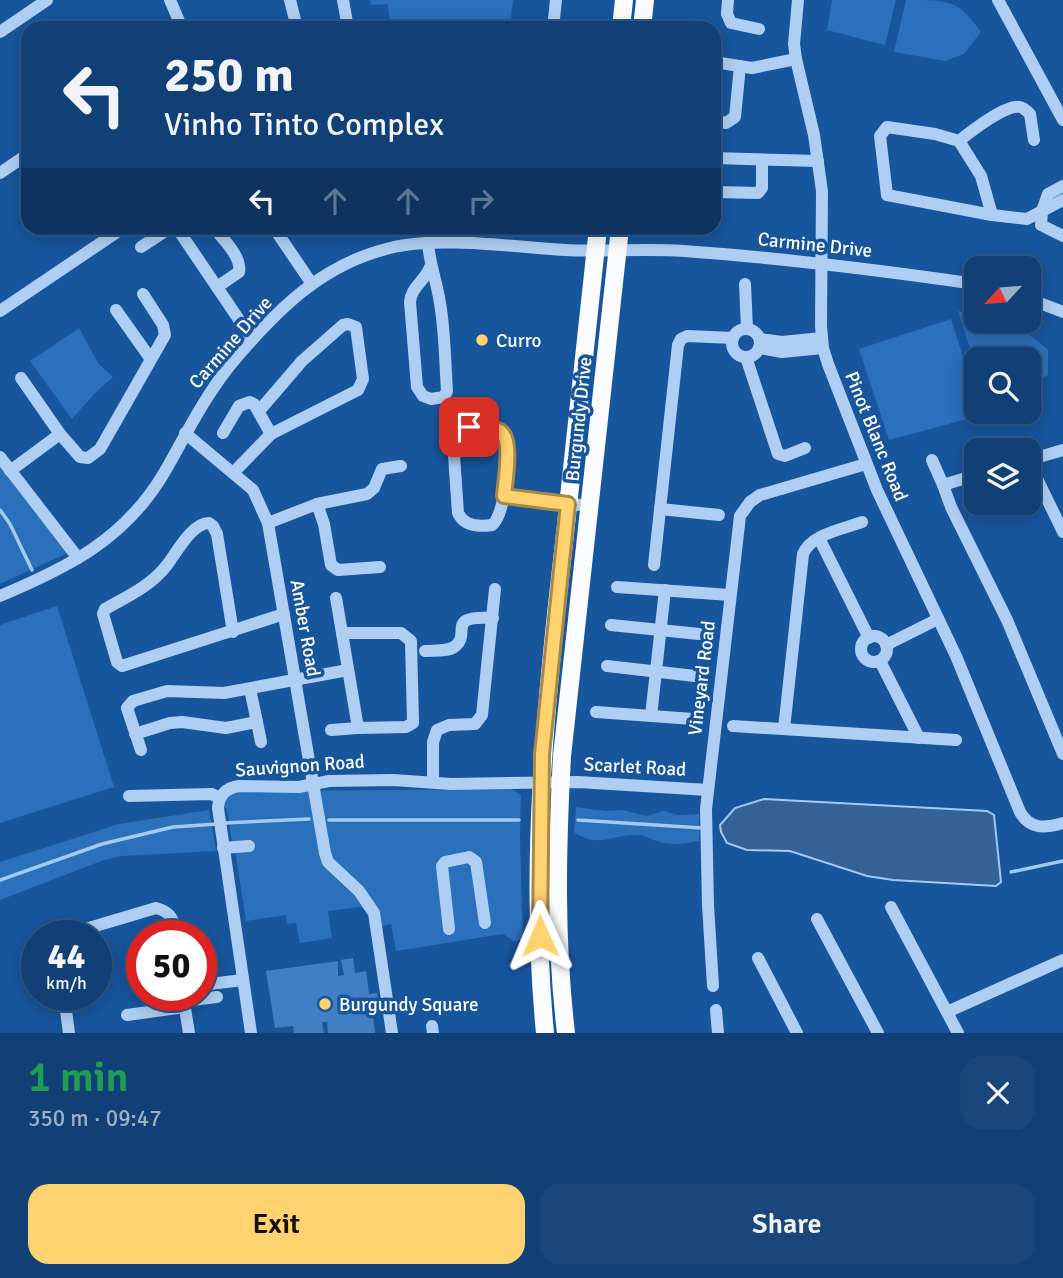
<!DOCTYPE html>
<meta charset="utf-8">
<style>
body{margin:0;font-family:Signika,sans-serif;background:#1a477b;color:#f1f3f6;height:100vh;display:flex;flex-direction:column;font-size:26px;white-space:nowrap}
*{box-sizing:border-box;margin:0}
p{font-size:23px;color:#9cafc5}
.icon{flex:none;width:38px;height:38px;fill:none;stroke:currentColor;stroke-width:2;stroke-linecap:round;stroke-linejoin:round}
.map{position:relative;height:1033px;overflow:hidden}
.panel{display:flex;flex-direction:column;background:#114076;flex:1}
.panel>*{flex:none}
.top-card{position:absolute;left:21px;top:21px;width:700px;height:214px;border-radius:21px;box-shadow:0 4px 18px #0003,0 0 0 2px #305988;background:#114076;color:#f1f3f6;overflow:hidden}
.needle{width:46px;rotate:244deg}
.fabs{position:absolute;left:964px;top:256px;display:grid;gap:14px}
.fabs a{display:grid;place-items:center;width:77px;height:77px;border-radius:14px;background:#114076;box-shadow:0 4px 18px #0003,0 0 0 2px #305988;font-size:35px}
.speed{position:absolute;left:21px;top:920px;display:flex;gap:14px;font-size:35px;font-weight:700;text-align:center}
.speed>*{display:grid;place-content:center;width:91px;height:91px;border-radius:50%;background:#114076;box-shadow:0 4px 18px #0003,0 0 0 2px #305988;line-height:1}
.speed small{font-size:18px;font-weight:400}
.speed .limit{border:10px solid #d22;background:#fff;color:#111}
.pin{position:absolute;display:grid;place-items:center;width:60px;height:60px;color:#fff;margin:-30px;border-radius:14px;box-shadow:0 4px 10px #0006}
.me{position:absolute;width:77px;margin:-38px;rotate:359deg;stroke-linejoin:round;filter:drop-shadow(0 0 5px #0008)}
.turn{display:flex;align-items:center;gap:24px;height:147px;padding:0 28px;font-size:32px}
.turn .icon{width:91px;height:91px;stroke-width:2.5}
.turn b{display:block;font-size:49px;line-height:60px}
.lanes{display:flex;align-items:center;height:66px;padding:0 28px;background:#0003;justify-content:center;gap:35px;direction:ltr}
.lanes .off{opacity:.35}
.round{display:grid;place-items:center;flex:none;width:74px;height:74px;border-radius:21px;background:#1a477b}
.overview{display:flex;align-items:center;justify-content:space-between;height:119px;padding:0 28px}
h1{font-size:42px;font-weight:600;line-height:52px;color:#1e9e55}
.primary-button{display:flex;gap:14px;margin-top:auto;padding:14px 28px}
.primary-button a{flex:1;height:80px;border-radius:21px;background:#ffd270;color:#111;font-size:28px;font-weight:600;line-height:80px;text-align:center}
.primary-button a+a{background:#1a477b;color:#f1f3f6}
.map>svg:first-child{display:block}
.green{fill:#2a70bb}
.water{fill:#356296;stroke:#a1caf5;stroke-width:2}
.lines{fill:none;stroke-linecap:round;stroke-linejoin:round}
.stream{stroke:#a1caf5;stroke-width:3.5}
.building{fill:#407fc3}
.minor{stroke:#aecff3;stroke-width:12}
.major{stroke:#fafcff;stroke-width:18}
.route-casing{stroke:#a68849;stroke-width:18}
.route{stroke:#ffd270;stroke-width:12}
.poi-dot{fill:#ffd270;stroke:#17559d;stroke-width:2.5}
.labels{text-anchor:middle;stroke-width:7;stroke-linejoin:round;paint-order:stroke}
.street-label{font-size:19px;fill:#fff;stroke:#17559d}
.poi-label{font-size:19px;fill:#fff;stroke:#17559d;text-anchor:start}
</style>
<div class="map">
<svg width="1063" height="1033" viewBox="0 0 1063 1033">
<rect width="100%" height="100%" fill="#17559d"/>
<!-- green -->
<g class="green">
<path d="M370,0H513L510,26L487,28H390L388,4L371,5Z"/>
<path d="M832,0H896L885,45L827,30Z"/>
<path d="M906,0C951,0 958,0 981,32L964,54L945,61L894,52Z"/>
<path d="M958,311L976,316V320C1012,320 1022,328 1048,350V375L1029,385V359H976V368Z"/>
<path d="M951,319L976,398V411H981L982,415L889,440L859,349Z"/>
<path d="M79,328L98,363L113,377L94,394L72,419L30,361Z"/>
<path d="M0,457L72,551L0,584Z"/>
<path d="M57,606L114,787L0,823V625Z"/>
<path d="M512,789L521,795L520,838L523,939L514,941L503,934L396,951L391,924L383,926L361,907L328,911L332,938L300,943L296,923L287,924L286,915L246,921L235,850L232,843L227,809L224,806L228,796L238,791Z"/>
<path d="M576,807L606,811L622,810L646,816L664,811L678,815L699,814V841C686,843 673,846 660,842C653,840 647,836 639,835C614,833 600,850 574,832Z"/>
<path d="M209,810L216,851L122,856L104,860L0,900V862L119,824Z"/>
</g>
<!-- water -->
<path class="water" d="M764,799L987,811L994,815L1001,882L996,886L893,880L867,876L790,851L747,850L727,843L721,832L720,825L735,808Z"/>
<g class="lines">
<!-- stream -->
<g class="stream">
<path d="M0,510L10,524L32,570"/>
<path d="M329,820H519"/>
<path d="M578,820L702,828"/>
<path d="M225,823L309,819"/>
<path d="M1011,872L1063,861"/>
<path d="M0,880L102,844L173,827L217,824"/>
</g>
</g>
<!-- building -->
<path class="building" d="M353,958L355,973L366,971L369,994L377,993L380,1014L373,1016L375,1033H328L327,1022H322L324,1033H294L293,1026L275,1028L266,971L338,961V976L344,975L341,960Z"/>
<g class="lines">
<!-- minor -->
<g class="minor">
<path d="M170,0L182,28"/>
<path d="M290,0L297,28"/>
<path d="M343,0L348,28"/>
<path d="M728,0L727,14L731,23L759,29"/>
<path d="M798,0L794,44L796,59L814,135L822,191L821,326L823,348L828,364L877,490L956,656L1020,812C1030,830 1045,828 1063,823"/>
<path d="M998,0L1063,120"/>
<path d="M553,28L556,0"/>
<path d="M0,32L47,0"/>
<path d="M714,62L752,68L796,59"/>
<path d="M714,121L726,123L735,117L740,66"/>
<path d="M959,141C970,132 1006,104 1020,107C1024,108 1027,111 1030,114L1034,140"/>
<path d="M714,158L818,161"/>
<path d="M0,173L28,154"/>
<path d="M1063,186L1048,194L1042,211L1041,225L1063,236"/>
<path d="M714,192L758,193L762,188V160"/>
<path d="M992,215L981,176L959,141L935,134L887,127L880,136L887,195L992,215L1027,219L1063,200"/>
<path d="M177,228L252,339"/>
<path d="M214,228C223,239 242,257 239,272L217,287"/>
<path d="M274,228L312,284"/>
<path d="M428,244C430,265 437,283 440,303C445,332 445,362 447,391L444,397L431,399L423,396L417,387L410,302C411,287 425,281 430,267"/>
<path d="M141,247L170,228"/>
<path d="M745,284L747,329"/>
<path d="M1029,299L1063,312"/>
<path d="M116,310L150,358"/>
<path d="M0,311L123,228"/>
<circle cx="746" cy="343" r="14"/>
<path d="M760,339L782,342L822,338"/>
<path d="M759,348L782,352L823,348"/>
<path d="M746,357L778,454L785,456L805,448"/>
<path d="M21,378L60,434"/>
<path d="M469,427L499,430C503,434 504,434 506,439C511,454 505,516 492,525C479,527 464,526 458,513L453,441L458,432Z"/>
<path d="M185,433L253,490L268,523L325,853L328,862L359,891L374,913L392,1033"/>
<path d="M223,433L239,406L250,402L254,404L271,434"/>
<path d="M0,457L78,558"/>
<path d="M932,460L943,485"/>
<path d="M1029,460L1063,450"/>
<path d="M1029,462L1063,532"/>
<path d="M10,471L60,434L80,457L88,458L100,449L165,335L163,325L143,294"/>
<path d="M233,473L271,434L358,390L363,379L356,327L348,324L343,325L302,361L259,411"/>
<path d="M976,475L943,485L951,507L1007,620L1063,754"/>
<path d="M504,496L589,506"/>
<path d="M317,504L324,524L331,565L338,570L380,567"/>
<path d="M660,509L719,515"/>
<path d="M268,523L317,504L367,494L374,488L382,469L401,466"/>
<path d="M819,538L869,638"/>
<path d="M654,565L678,345L681,339L687,336L733,338"/>
<path d="M617,587L730,595"/>
<path d="M0,596C69,567 125,539 164,473C187,433 206,393 236,358C279,308 323,264 390,248C437,236 515,247 565,250C604,252 644,248 684,251C782,258 879,270 976,284"/>
<path d="M336,598L342,633"/>
<path d="M611,625L699,634"/>
<path d="M233,632L217,534L213,526L209,523C192,523 177,552 167,565C151,586 128,596 105,609L103,614L117,662L122,666L284,614"/>
<path d="M342,633H401L411,641L413,723L406,727L358,728Z"/>
<circle cx="874" cy="649" r="13"/>
<path d="M886,645L938,619"/>
<path d="M425,651C433,650 447,652 454,647C473,634 443,615 493,618"/>
<path d="M880,661L919,738"/>
<path d="M607,666L695,676"/>
<path d="M250,689L257,722"/>
<path d="M596,712L693,719"/>
<path d="M651,716L665,590"/>
<path d="M733,726L956,740"/>
<path d="M784,729L803,554C811,534 844,529 862,522"/>
<path d="M331,730L358,728"/>
<path d="M135,734L170,723L182,722L226,728L257,722L261,742"/>
<path d="M141,750L127,708L133,701L167,691L224,693L348,670"/>
<path d="M433,782V742L437,730L449,725L475,724L482,715L495,589"/>
<path d="M129,796L212,794L219,798"/>
<path d="M223,848L249,846"/>
<path d="M891,907L958,1033"/>
<path d="M817,919L878,1033"/>
<path d="M449,929L442,866L445,862L469,857L476,862L485,923"/>
<path d="M68,936L72,933L156,908C172,912 174,921 176,936"/>
<path d="M758,958L797,1033"/>
<path d="M201,985L243,980"/>
<path d="M713,986L708,905L706,809L740,516L750,502L760,495L866,464"/>
<path d="M64,996L69,1033"/>
<path d="M183,996L189,1033"/>
<path d="M184,1001L217,997"/>
<path d="M716,1010L718,1033"/>
<path d="M947,1012L1063,960"/>
<path d="M127,1015L185,1007"/>
<path d="M432,1026L433,1033"/>
<path d="M251,1033L218,808C219,795 226,788 239,786L299,787L329,781L393,780L451,784L578,782L708,790"/>
</g>
<!-- major -->
<g class="major">
<path d="M621,28L624,0"/>
<path d="M642,28L645,0"/>
<path d="M545,1033C529,869 545,705 564,543C575,438 587,333 598,228"/>
<path d="M566,1033C555,941 557,849 562,756L620,228"/>
</g>
</g>
<g class="lines">
<!-- route casing -->
<g class="route-casing">
<path id="route" d="M469,427C477,427 489,427 498,430C514,436 505,482 504,496L568,504L542,754L540,936"/>
</g>
<!-- route -->
<use href="#route" class="route"/>
</g>
<!-- markers -->
<g class="poi-dot">
<circle cx="482" cy="340" r="7"/>
<circle cx="325" cy="1004" r="7"/>
</g>
<g class="labels">
<!-- street labels -->
<g class="street-label">
<text transform="translate(815 244) rotate(6)" y="7">Carmine Drive</text>
<text transform="translate(230 342) rotate(-49)" y="7">Carmine Drive</text>
<text transform="translate(578 419) rotate(-84)" y="7">Burgundy Drive</text>
<text transform="translate(877 436) rotate(68)" y="7">Pinot Blanc Road</text>
<text transform="translate(306 628) rotate(80)" y="7">Amber Road</text>
<text transform="translate(701 678) rotate(-83)" y="7">Vineyard Road</text>
<text transform="translate(300 765) rotate(-4)" y="7">Sauvignon Road</text>
<text transform="translate(635 766) rotate(3)" y="7">Scarlet Road</text>
</g>
<!-- poi labels -->
<g class="poi-label">
<text x="496" y="347">Curro</text>
<text x="339" y="1011">Burgundy Square</text>
</g>
</g>
</svg>
<div class="fabs">
<a><svg class="needle" viewBox="-14 -14 28 28"><path d="M0-13l5 13h-10z" fill="#e53935"/><path d="M0 13l5-13h-10z" fill="#9cafc5"/></svg></a>
<a><svg class="icon" aria-label="search" viewBox="0 0 24 24"><circle cx="10" cy="10" r="6"/><path d="M15 15l6 6"/></svg></a>
<a><svg class="icon" aria-label="layers" viewBox="0 0 24 24"><path d="M12 4l9 5-9 5-9-5zM3 14l9 5 9-5"/></svg></a>
</div>
<div class="speed"><div>44<small>km/h</small></div><div class="limit">50</div></div>
<div class="pin" style="left:469px;top:427px;background:#d93025"><svg class="icon" aria-label="arrive" viewBox="0 0 24 24"><path d="M6 21V4h12l-3 4 3 4H6"/></svg></div>
<svg class="me" style="left:540px;top:936px" viewBox="-20 -20 40 40"><path d="M0-17L14 15 0 8-14 15z" fill="#ffd270" stroke="#fff" stroke-width="4"/></svg>
<div class="top-card">
<div class="turn"><svg class="icon" aria-label="left" viewBox="0 0 24 24"><path d="M17 20v-9H6M10 6l-5 5 5 5"/></svg><div><b>250 m</b>Vinho Tinto Complex</div></div>
<div class="lanes"><svg class="icon" aria-label="left" viewBox="0 0 24 24"><path d="M17 20v-9H6M10 6l-5 5 5 5"/></svg><svg class="icon off" aria-label="ahead" viewBox="0 0 24 24"><path d="M12 20V5M6 11l6-6 6 6"/></svg><svg class="icon off" aria-label="ahead" viewBox="0 0 24 24"><path d="M12 20V5M6 11l6-6 6 6"/></svg><svg class="icon off" aria-label="right" viewBox="0 0 24 24"><path d="M7 20v-9h11M14 6l5 5-5 5"/></svg></div>
</div>
</div>
<section class="panel">
<div class="overview"><div><h1>1 min</h1><p>350 m · 09:47</p></div><a class="round"><svg class="icon" aria-label="close" viewBox="0 0 24 24"><path d="M6 6l12 12M18 6L6 18"/></svg></a></div>
<div class="primary-button"><a>Exit</a><a>Share</a></div>
</section>
